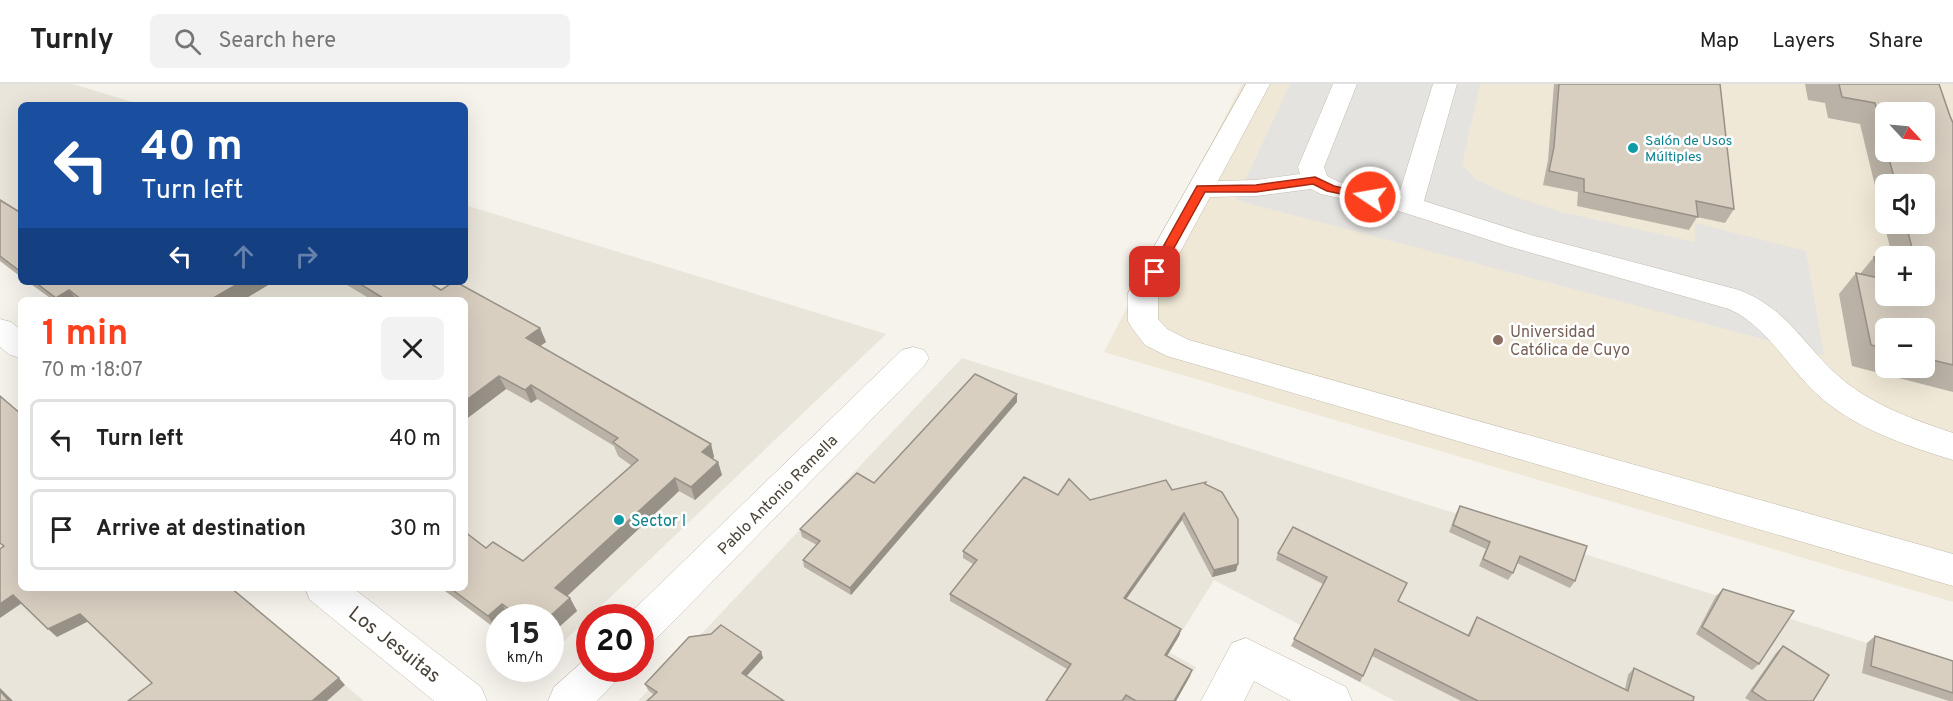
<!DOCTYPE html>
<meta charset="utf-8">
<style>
body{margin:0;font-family:Overpass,sans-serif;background:#f2f2f2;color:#222;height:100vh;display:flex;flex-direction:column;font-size:22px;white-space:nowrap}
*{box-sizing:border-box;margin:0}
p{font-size:20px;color:#767676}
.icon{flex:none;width:33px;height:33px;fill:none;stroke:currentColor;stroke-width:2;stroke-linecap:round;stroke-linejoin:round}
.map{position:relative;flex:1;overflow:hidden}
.side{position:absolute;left:18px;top:213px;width:450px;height:294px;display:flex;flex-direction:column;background:#fff;border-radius:9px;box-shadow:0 6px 24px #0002}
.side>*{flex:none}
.top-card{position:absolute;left:18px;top:18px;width:450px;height:183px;border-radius:9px;box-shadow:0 6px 24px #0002;background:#1a4fa0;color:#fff;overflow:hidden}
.needle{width:39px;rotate:116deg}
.buttons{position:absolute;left:1875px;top:18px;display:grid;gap:12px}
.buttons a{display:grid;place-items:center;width:60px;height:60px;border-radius:9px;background:#fff;box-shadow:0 6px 24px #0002;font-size:30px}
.speed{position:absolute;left:486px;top:520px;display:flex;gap:12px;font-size:30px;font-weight:700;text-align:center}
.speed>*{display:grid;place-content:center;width:78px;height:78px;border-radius:50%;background:#fff;box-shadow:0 6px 24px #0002;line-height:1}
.speed small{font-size:15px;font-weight:400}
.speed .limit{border:9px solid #d22;background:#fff;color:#111}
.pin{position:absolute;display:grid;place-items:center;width:51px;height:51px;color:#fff;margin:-26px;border-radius:12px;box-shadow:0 3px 9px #0006}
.me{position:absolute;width:66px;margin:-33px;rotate:282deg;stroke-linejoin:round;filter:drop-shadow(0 0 4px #0008)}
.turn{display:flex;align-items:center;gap:21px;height:126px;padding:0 24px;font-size:27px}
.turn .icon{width:78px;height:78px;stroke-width:2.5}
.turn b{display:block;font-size:42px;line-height:51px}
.lanes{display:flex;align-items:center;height:57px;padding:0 24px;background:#0003;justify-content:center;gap:30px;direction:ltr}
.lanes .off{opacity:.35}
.round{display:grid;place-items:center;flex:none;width:63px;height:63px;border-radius:9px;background:#f2f2f2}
.head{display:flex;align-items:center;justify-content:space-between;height:102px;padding:0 24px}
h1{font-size:36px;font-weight:700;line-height:45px;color:#fc3f1d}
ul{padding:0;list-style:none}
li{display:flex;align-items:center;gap:18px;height:81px;margin:0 12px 9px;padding:0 12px;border:3px solid #e0e0e0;border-radius:9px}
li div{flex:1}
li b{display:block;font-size:22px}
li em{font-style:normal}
header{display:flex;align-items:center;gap:36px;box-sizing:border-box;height:84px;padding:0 30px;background:#fff;border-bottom:2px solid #e0e0e0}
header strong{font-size:28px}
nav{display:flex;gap:33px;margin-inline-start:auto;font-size:21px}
.search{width:420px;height:54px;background:#f2f2f2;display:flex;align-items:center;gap:15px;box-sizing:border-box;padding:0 21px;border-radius:9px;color:#767676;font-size:22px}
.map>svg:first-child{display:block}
.residential{fill:#eae5da}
.education{fill:#efe8d6;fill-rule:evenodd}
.parking{fill:#e5e3e0}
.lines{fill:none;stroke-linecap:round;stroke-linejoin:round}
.minor-casing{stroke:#c2bbae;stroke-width:1}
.minor{fill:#fff;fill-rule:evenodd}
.wall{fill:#bab2a6;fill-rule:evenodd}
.shaded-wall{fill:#979187}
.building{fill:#d8cfc1;stroke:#979187;stroke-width:1.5}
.route{fill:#fc3f1d;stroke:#a42913;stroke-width:1.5}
.culture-dot{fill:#0f9aa8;stroke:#fff;stroke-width:2}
.education-dot{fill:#8d6e63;stroke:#fff;stroke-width:2}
.labels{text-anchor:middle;stroke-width:5;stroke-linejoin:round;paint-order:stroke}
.far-culture-label{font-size:14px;fill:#0d838f;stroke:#fff;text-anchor:start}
.education-label{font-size:16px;fill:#785e54;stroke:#fff;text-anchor:start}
.street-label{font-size:16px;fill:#4b4439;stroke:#fff}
.culture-label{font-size:16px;fill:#0d838f;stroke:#fff;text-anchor:start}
.near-street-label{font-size:20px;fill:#4b4439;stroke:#fff}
</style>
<header>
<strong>Turnly</strong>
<div class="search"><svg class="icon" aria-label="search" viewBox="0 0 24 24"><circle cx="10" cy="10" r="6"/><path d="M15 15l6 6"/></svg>Search here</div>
<nav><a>Map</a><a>Layers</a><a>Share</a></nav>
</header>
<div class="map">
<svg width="1953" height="617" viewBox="0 0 1953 617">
<rect width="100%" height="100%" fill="#f6f3ec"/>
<!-- residential -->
<g class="residential">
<path d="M0,0H73L142,21H21V192L0,177Z"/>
<path d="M465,121L886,250L557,564H551L550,534H500L499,547L469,524L465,504V216H53L29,198H465Z"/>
<path d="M962,274L1953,586V617H1395L1291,562L1302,542L1214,496L1169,568L1196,583L1176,617H638Z"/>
<path d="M0,314L21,504L259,529L364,617H0Z"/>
</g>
<!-- education -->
<path class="education" d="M1242,0H1953V518L1104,268ZM1886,28H1924V68H1886ZM1886,100H1924V140H1886ZM1886,172H1924V212H1886ZM1886,244H1924V284H1886Z"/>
<!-- parking -->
<path class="parking" d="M1290,0H1480L1462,80L1475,95L1507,110L1561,128L1695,158V139L1806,167L1824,271L1236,116Z"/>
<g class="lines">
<!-- minor casing -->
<g class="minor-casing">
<g id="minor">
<path d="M1246,0H1270L1218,97L1256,96L1300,90L1298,83L1333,0H1357L1324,83L1327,92L1339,98L1399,110L1433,0H1457L1424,117L1531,151L1739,206C1789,225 1804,263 1842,295C1874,322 1915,336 1953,349V376C1907,362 1853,344 1817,310C1787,283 1767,242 1729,225L1511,163L1402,128L1321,110L1311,105L1256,112L1210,113L1158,209V235L1167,245L1189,256L1953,470V502L1167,272L1145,261L1132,244L1128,237V209Z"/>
<path d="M0,235L11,238L21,246V274L10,271L0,263Z"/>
<path d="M913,263L924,266L929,274L924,282L654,557L640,562V534L626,533L902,266Z"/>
<path d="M305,504H353L481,603L487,617H434L310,516Z"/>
<path d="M1246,554L1346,603L1352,617H1291L1254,597L1244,617H1201L1232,559Z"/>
<path d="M590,571V585H621L615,598L597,617H548L554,603Z"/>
</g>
</g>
<!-- minor -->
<use href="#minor" class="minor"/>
</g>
<!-- wall -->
<g class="wall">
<path d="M1554,0H1720L1734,125L1725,139L1697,133L1689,146L1577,122L1578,108L1543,101L1548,76Z"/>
<path d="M1805,0H1939L1950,32L1953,39V308L1852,282L1839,210L1856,189L1860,190L1874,173L1924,212V172H1892L1860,40L1828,34L1825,19L1808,16ZM1886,28L1924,68H1886ZM1886,100H1924V140H1886ZM1886,244H1924V284H1886Z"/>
<path d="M0,116L21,129V193L0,177Z"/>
<path d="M28,198H273L243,216H53Z"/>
<path d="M342,198H428L441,206L453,198H456L540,244L546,258L540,262L711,360L714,373L712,375L718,378L722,391L695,416L679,407L567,512L570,514L577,527L550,551V534H512L509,532L508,534H500V542L496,545L441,504H465V448L486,464L493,458L523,477L632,382L618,372L614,362L537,315L531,319L506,305L465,336V216H372Z"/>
<path d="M1017,318L851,511L804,483L803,476L817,461L802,453L800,445Z"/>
<path d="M1206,400L1236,487L1212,493L1182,436L1126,515L1181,545L1179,552L1167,572L1190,592L1176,617H1046L1067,585L950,517V510L973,480L963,474V467L1058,411L1090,416L1172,406Z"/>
<path d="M1460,422L1575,497L1570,504L1517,479L1513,489L1508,496L1479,482L1486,465L1449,448L1456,429Z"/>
<path d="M1278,469L1398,517L1467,552L1473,540L1477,533L1625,605L1628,591L1634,584L1693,617H1461L1372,572L1360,598L1291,562L1323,500L1276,476Z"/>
<path d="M1723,505L1759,580L1752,586L1696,550L1716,512Z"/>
<path d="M1875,552L1953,577V617H1949L1862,589L1867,559Z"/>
<path d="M1783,562L1813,617H1750L1745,614L1776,569Z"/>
<path d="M761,568L763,574L654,611L648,606L645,600Z"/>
</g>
<!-- shaded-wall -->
<g class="shaded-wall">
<path d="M241,198H273L243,216H210Z"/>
<path d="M69,206L77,216H58L56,214Z"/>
<path d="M540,244L546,258L532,268L526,254Z"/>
<path d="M499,292L506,305L465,336V317Z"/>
<path d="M531,301L537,315L531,319L525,306Z"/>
<path d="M1017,310V318L851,511L850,504Z"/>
<path d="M711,360L714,373L706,382L702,368Z"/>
<path d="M718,378L722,391L695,416L691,403Z"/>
<path d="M675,394L679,407L562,517L555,504Z"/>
<path d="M1184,429L1182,436L1122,521L1124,514Z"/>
<path d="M1238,480L1236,487L1212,493L1214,486Z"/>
<path d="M13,511L22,519L0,534V520Z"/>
<path d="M570,514L577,527L550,551V534H548Z"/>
<path d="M502,520L509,532L508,534H500V542L496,545L488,532Z"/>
<path d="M80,530L89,537L57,553L48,545Z"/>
<path d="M1181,545L1179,552L1164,577L1165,571Z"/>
<path d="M761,568L763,574L744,595L742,589Z"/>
<path d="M1192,586L1190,592L1176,617H1174Z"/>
<path d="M339,594L345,601L327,617H312Z"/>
<path d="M0,604L13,617H9L0,607Z"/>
</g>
<!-- building -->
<g class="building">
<path d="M1559,0H1720L1734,125L1696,117L1698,133L1584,108V95L1549,87L1554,63Z"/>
<path d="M1839,0H1939L1950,32L1953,39V281L1924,274V244H1886V265L1871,261L1856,189L1879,194L1874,173L1886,175V212H1924V172H1914L1906,140H1924V100H1896L1887,68H1924V28H1886V61L1875,19L1842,13Z"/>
<path d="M0,116L21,129V188L0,172Z"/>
<path d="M35,198H241L210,216H82L69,206L56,214Z"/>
<path d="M357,198H428L441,206L453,198H456L540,244L526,254L711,360L702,368L718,378L691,403L675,394L555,504L570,514L548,534H521L502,520L488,532L450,504H465V448L486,464L493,458L523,477L638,376L613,358L618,354L531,301L525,306L499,292L465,317V216H386Z"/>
<path d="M975,290L1017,310L850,504L803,476L820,457L800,445L857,389L874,399Z"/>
<path d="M0,312L21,330V504H231L339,594L312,617H128L152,599L80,530L48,545L13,511L0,520V465L4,462L0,459Z"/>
<path d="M1024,393L1058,411L1069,395L1090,416L1166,396L1172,406L1206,398L1205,400L1222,408L1238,435V480L1214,486L1184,429L1124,514L1181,545L1165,571L1192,586L1174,617H1136L1126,611L1122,617H1046L1071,580L950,510L977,476L963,467Z"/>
<path d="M1460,422L1587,462L1575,497L1520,472L1513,489L1483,475L1490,458L1453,441Z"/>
<path d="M1293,443L1407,499L1398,517L1469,552L1477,533L1628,607L1634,584L1694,613L1693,617H1478L1375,565L1363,592L1294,555L1327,493L1278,469Z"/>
<path d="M1723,505L1794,527L1759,580L1702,543Z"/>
<path d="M721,541L761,568L742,589L784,617H647L657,608L645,600L689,553L711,550Z"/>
<path d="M1875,552L1953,577V609L1871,582Z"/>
<path d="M1783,562L1829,591L1813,617H1767L1752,607Z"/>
<path d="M0,607L9,617H0Z"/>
</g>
<!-- route -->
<path class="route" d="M1315,93L1334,102L1374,111L1376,113L1370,116L1327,107L1313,100L1256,108H1205L1159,191H1151L1149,188L1197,102L1256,101Z"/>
<!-- markers -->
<g class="culture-dot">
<circle cx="1633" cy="64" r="6"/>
<circle cx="619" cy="436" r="6"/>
</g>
<circle class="education-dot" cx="1498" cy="256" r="6"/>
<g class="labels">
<!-- far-culture labels -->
<g class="far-culture-label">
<text x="1645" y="61">Salón de Usos<tspan x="1645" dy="16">Múltiples</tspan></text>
</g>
<!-- education labels -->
<g class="education-label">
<text x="1510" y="253">Universidad<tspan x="1510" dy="18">Católica de Cuyo</tspan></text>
</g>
<!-- street labels -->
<g class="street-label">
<text transform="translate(777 410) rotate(-45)" y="6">Pablo Antonio Ramella</text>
</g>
<!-- culture labels -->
<g class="culture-label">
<text x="631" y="442">Sector I</text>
</g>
<!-- near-street labels -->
<g class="near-street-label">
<text transform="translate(395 560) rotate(38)" y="7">Los Jesuitas</text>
</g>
</g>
</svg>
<div class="buttons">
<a><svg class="needle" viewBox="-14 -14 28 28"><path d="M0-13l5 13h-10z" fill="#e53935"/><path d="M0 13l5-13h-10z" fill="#767676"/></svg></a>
<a><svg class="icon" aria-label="sound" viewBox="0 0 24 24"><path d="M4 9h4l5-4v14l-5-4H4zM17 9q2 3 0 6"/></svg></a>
<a>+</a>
<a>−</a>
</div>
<div class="speed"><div>15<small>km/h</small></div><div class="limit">20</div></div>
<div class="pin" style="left:1155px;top:188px;background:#d93025"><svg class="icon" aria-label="arrive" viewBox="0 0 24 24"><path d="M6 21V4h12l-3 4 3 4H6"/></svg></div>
<svg class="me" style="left:1370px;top:113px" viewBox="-20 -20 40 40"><circle r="17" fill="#fc3f1d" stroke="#fff" stroke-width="3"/><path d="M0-11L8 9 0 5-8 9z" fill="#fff"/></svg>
<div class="top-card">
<div class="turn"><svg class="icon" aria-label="left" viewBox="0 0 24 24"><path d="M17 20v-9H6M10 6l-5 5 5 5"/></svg><div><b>40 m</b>Turn left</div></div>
<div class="lanes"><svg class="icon" aria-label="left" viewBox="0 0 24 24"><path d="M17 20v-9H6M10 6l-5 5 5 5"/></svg><svg class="icon off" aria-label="ahead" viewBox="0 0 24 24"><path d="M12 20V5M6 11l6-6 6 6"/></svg><svg class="icon off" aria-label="right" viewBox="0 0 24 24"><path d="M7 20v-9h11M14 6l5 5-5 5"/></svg></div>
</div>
<section class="side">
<div class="head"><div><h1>1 min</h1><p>70 m · 18:07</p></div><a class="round"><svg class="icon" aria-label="close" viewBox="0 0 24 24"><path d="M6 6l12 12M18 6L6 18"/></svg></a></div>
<ul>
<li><svg class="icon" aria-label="left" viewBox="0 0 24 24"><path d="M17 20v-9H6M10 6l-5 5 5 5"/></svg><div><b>Turn left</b></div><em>40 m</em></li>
<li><svg class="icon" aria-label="arrive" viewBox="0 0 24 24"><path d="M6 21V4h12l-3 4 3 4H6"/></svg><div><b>Arrive at destination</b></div><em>30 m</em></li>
</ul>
</section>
</div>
